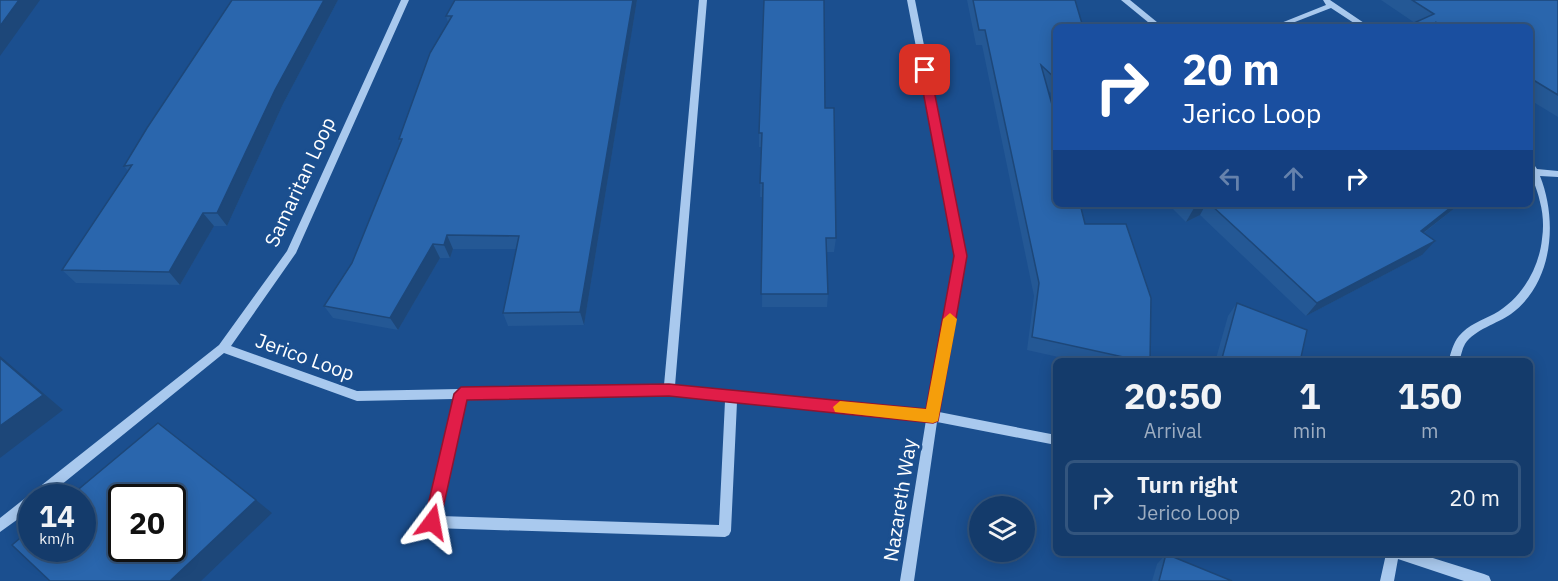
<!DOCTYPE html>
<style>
body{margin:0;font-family:"IBM Plex Sans",sans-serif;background:#214673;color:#f1f3f6;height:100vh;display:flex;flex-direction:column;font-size:22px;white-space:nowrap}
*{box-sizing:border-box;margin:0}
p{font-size:20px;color:#9dadc1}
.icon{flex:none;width:33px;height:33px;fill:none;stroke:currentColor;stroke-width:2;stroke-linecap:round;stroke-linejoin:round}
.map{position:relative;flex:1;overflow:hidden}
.panel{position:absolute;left:1053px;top:358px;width:480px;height:198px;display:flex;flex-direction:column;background:#143b6b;border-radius:9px;box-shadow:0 3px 15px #0003,0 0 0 2px #33557e}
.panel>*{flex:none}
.hud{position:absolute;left:1053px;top:24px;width:480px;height:183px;border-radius:9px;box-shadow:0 3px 15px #0003,0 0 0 2px #33557e;background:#1a4fa0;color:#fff;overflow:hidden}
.fabs{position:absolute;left:969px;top:496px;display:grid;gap:12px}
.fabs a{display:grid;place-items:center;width:66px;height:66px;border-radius:50%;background:#143b6b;box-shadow:0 3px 15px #0003,0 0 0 2px #33557e;font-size:30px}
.speed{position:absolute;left:18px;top:484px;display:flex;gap:12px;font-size:30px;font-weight:700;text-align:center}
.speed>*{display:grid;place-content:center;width:78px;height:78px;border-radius:50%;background:#143b6b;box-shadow:0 3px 15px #0003,0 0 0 2px #33557e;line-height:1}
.speed small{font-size:15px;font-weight:400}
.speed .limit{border:3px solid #111;border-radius:9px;background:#fff;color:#111}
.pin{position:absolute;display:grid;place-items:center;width:51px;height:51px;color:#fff;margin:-26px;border-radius:12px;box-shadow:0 3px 9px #0006}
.me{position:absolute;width:66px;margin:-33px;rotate:13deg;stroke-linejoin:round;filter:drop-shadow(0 0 4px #0008)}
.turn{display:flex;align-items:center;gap:21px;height:126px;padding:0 30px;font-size:27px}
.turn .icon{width:78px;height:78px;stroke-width:2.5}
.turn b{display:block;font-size:42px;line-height:51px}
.lanes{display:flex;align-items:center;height:57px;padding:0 30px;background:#0003;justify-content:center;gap:30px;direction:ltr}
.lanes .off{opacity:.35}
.eta{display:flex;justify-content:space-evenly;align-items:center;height:102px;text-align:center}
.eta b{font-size:36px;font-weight:700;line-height:42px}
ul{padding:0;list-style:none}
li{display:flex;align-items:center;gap:18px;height:75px;margin:0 12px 9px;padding:0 18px;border:3px solid #33557e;border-radius:9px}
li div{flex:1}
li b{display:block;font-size:22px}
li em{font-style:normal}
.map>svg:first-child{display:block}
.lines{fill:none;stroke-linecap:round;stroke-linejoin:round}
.minor{fill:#a9c9ee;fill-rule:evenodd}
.wall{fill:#245895}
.shaded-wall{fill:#1d4779}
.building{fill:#2a66ad;stroke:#1d4779;stroke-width:1.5;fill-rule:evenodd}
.route{fill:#e11d48;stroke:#92132f;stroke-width:1.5}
.slow{fill:#f59e0b}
.labels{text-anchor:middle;stroke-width:6;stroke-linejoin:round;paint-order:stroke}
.street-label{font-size:20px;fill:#fff;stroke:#1b4f8f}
</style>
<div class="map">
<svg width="1558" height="581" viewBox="0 0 1558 581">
<rect width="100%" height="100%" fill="#1b4f8f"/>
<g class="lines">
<!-- minor -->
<g class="minor">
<path d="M401,0H409L296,253L231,346L357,391L664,385L699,0H707L675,386L928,410L956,256L907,0H915L966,256L939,412L1056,435V445L937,422L914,581H900L926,420L737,402L731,531L729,535L725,537L432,528L428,526L426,522L454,399L357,401L224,353L45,498H32V509L0,532V518L219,345L287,251ZM669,395L725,401L719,525L440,516L466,399Z"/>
<path d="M1121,0H1130L1163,27H1154Z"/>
<path d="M1323,0H1330L1370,27H1360L1331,8L1282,27H1271L1326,5Z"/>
<path d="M1530,162L1533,163L1537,169L1558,171V177L1540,176C1558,221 1553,283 1511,314C1497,324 1475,329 1465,344C1462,349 1461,356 1459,362H1448C1451,353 1453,343 1459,336C1468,325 1482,320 1494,314C1521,299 1539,269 1542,239C1544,226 1543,213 1540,202C1537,187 1530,177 1530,162Z"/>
<path d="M1386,554H1420L1484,574L1489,576L1491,581H1464L1398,559L1394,581H1380Z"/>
</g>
</g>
<!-- wall -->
<g class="wall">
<path d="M232,0H338L283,104L227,226H214L180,285L76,283L62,270L128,171L124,166Z"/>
<path d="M455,0H637L584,325L508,326L503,313L516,249H453L450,258H440L398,330L333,318L324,306L352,263L400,143L399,139L448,22L446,16Z"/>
<path d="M967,0H1075L1056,27V98L1048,90L1085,224L1150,362H1081L1027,350L1034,296L982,45H976Z"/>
<path d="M1381,0H1558V117L1530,100V27H1405L1415,23Z"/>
<path d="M825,108L836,238L834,252H826L828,294L827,307H762L763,197H760L761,147H759V133Z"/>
<path d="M1168,204H1460L1424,233L1422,255L1306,316L1200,215L1186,222Z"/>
<path d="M1237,303L1300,362H1215L1228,316Z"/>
<path d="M1166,554L1232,581H1152L1157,564Z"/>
</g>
<!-- shaded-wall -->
<g class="shaded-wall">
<path d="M19,0H40L0,56V26Z"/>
<path d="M324,0H338L283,104L227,226L217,213L275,90Z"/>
<path d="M633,0H637L584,325L580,312Z"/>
<path d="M1202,204H1206L1200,215L1186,222L1194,208Z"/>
<path d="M1455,204H1460L1409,244L1421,231Z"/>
<path d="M203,213L214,226L180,285L169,272Z"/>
<path d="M447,235L453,249L450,258L444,245Z"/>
<path d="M1435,241L1422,255L1306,316L1317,303Z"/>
<path d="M433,244L440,258L398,330L390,318Z"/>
<path d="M0,356L63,410L0,458Z"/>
<path d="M256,500L272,513L201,581H170Z"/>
</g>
<!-- building -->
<g class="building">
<path d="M0,0H19L0,26Z"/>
<path d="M232,0H324L275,90L217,213H203L169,272L62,270L132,165L124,166L147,128Z"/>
<path d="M455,0H633L580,312L503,313L519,236L447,235L444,245L433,244L390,318L324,306L352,263L402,139H399L430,53L452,16H446Z"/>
<path d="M764,0H824L825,108H834L836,238H826L828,294H761L763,183H760L762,133H759Z"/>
<path d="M973,0H1075L1083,27H1056V79L1041,65L1056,119V204H1080L1085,224H1126L1151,298L1150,362H1146L1032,337L1039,283L985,30H979Z"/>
<path d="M1412,0H1558V95L1530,78V27H1443L1437,23L1439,27H1405L1434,14Z"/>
<path d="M1189,204H1202L1194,208Z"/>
<path d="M1210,204H1455L1421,231L1435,241L1317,303Z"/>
<path d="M1237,303L1307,330L1300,362H1221Z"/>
<path d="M0,358L43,395L0,426Z"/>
<path d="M158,423L256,500L170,581H50L12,545L32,528V549H82V498H68ZM122,498H172V549H122Z"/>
<path d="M1166,554L1232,581H1159Z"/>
</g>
<!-- route -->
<path class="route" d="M925,66L930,70L967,256L938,421L933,423L669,396L467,400L440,522L438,528L432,530L427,528L424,522L454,394L461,387L669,384L926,409L954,256L919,70Z"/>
<!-- slow -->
<path class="slow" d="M950,313L957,319L938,421L933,423L835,412L833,407L840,401L926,409L943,319Z"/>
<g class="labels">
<!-- street labels -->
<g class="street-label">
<text transform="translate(300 182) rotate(-65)" y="7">Samaritan Loop</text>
<text transform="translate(305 357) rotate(20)" y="7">Jerico Loop</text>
<text transform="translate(900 500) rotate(-81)" y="7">Nazareth Way</text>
</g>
</g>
</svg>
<div class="fabs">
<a><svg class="icon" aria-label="layers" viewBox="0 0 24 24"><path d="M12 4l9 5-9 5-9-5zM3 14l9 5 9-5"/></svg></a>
</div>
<div class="speed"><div>14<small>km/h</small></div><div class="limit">20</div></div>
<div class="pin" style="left:925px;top:70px;background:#d93025"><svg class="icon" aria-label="arrive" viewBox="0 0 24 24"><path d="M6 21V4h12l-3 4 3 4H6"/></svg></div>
<svg class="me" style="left:432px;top:522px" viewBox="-20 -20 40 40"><path d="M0-17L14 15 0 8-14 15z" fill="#e11d48" stroke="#fff" stroke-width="4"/></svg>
<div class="hud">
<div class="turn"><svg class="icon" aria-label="right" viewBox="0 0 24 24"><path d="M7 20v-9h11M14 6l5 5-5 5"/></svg><div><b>20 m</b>Jerico Loop</div></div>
<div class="lanes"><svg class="icon off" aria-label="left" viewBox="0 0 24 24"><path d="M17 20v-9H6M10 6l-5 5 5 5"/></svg><svg class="icon off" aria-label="ahead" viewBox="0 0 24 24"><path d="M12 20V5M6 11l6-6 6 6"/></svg><svg class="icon" aria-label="right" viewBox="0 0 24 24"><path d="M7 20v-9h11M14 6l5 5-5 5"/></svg></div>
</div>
<section class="panel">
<div class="eta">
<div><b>20:50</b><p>Arrival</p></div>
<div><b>1</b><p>min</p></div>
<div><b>150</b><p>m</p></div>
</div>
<ul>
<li><svg class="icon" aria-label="right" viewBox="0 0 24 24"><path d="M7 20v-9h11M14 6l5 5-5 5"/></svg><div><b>Turn right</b><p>Jerico Loop</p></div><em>20 m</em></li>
</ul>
</section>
</div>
